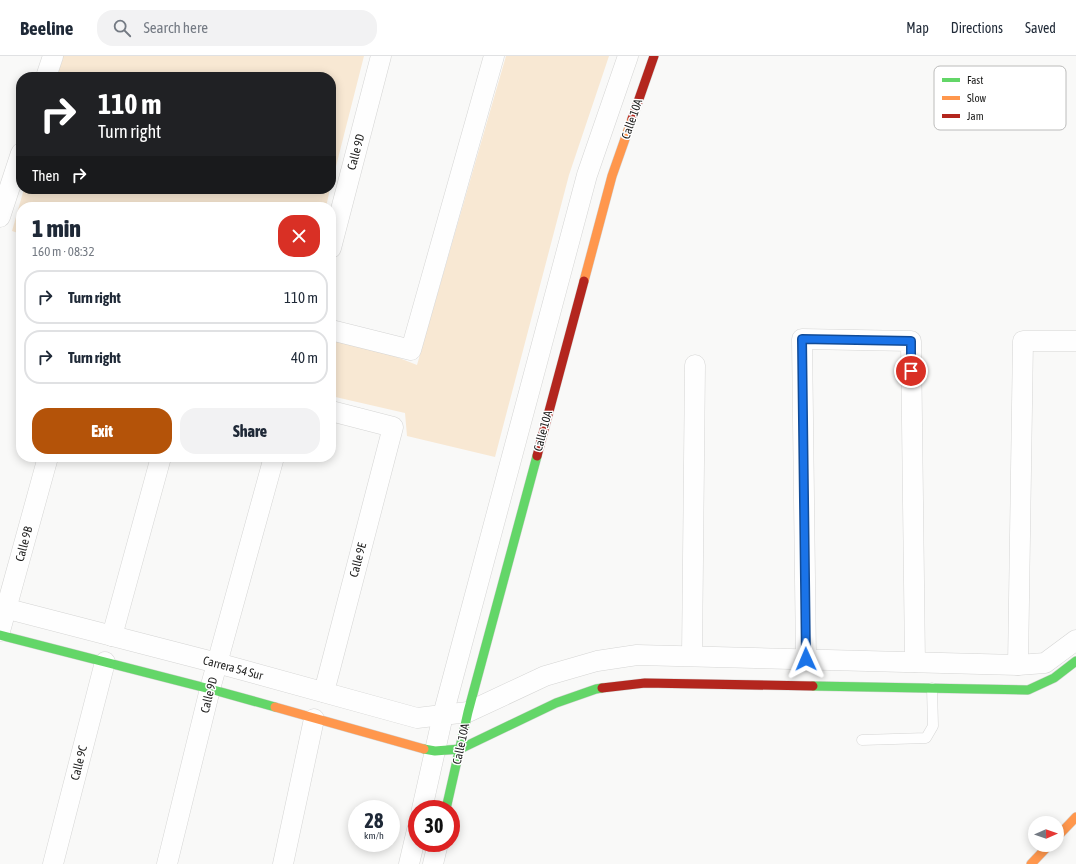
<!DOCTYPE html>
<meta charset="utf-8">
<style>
body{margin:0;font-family:"Asap Condensed",sans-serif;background:#f2f2f3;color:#1f2937;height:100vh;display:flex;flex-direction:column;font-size:15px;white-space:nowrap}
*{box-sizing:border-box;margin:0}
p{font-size:13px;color:#747a83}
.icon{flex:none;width:22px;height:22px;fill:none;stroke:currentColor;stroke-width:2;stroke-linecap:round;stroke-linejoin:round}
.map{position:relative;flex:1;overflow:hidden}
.drawer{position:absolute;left:16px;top:146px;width:320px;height:260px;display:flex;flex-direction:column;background:#fff;border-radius:16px;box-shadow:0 2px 10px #0003}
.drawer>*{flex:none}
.banner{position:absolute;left:16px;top:16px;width:320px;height:122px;border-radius:16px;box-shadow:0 2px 10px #0003;background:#202124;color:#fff;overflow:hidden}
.needle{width:26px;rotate:88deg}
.buttons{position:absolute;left:1028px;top:760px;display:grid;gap:8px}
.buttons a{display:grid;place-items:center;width:36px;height:36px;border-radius:50%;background:#fff;box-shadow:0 2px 10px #0003;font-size:20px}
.speed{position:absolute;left:348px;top:744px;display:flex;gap:8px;font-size:20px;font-weight:700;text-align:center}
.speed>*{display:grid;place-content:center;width:52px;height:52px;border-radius:50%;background:#fff;box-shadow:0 2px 10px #0003;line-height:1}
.speed small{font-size:10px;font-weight:400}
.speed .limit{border:6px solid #d22;background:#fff;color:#111}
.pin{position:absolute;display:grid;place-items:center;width:34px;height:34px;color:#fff;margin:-17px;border:2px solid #fff;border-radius:50%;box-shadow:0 1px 4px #0007}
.me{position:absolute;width:44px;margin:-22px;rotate:359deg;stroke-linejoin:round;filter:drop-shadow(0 0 3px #0008)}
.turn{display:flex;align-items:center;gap:14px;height:84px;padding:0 16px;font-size:18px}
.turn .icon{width:52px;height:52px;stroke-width:2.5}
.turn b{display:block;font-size:28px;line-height:34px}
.then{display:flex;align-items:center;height:38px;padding:0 16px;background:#0003;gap:8px;font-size:15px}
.round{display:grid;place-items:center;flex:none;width:42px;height:42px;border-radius:16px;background:#f2f2f3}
.overview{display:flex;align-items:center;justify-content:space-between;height:68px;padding:0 16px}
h1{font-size:24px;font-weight:800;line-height:30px}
.cta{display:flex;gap:8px;margin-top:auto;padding:8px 16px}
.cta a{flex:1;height:46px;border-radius:16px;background:#b45309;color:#fff;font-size:16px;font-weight:800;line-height:46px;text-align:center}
.cta a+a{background:#f2f2f3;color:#1f2937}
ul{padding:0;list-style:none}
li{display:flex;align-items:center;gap:12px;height:54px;margin:0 8px 6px;padding:0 8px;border:2px solid #e0e1e3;border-radius:16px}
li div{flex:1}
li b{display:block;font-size:15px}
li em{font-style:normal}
header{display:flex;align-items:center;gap:24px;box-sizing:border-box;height:56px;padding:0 20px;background:#fff;border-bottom:1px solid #e0e1e3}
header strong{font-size:19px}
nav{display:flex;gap:22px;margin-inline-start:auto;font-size:14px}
.search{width:280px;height:36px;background:#f2f2f3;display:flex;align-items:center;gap:10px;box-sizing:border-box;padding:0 14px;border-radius:16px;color:#747a83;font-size:15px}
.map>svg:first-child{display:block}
.green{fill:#f8e8d3}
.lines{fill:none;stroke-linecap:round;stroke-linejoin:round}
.lane-casing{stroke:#d5d5d4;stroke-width:11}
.street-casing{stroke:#d5d5d4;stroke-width:21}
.fast-casing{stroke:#d5d5d4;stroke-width:10}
.slow-casing{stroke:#d5d5d4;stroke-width:10}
.jam-casing{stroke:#d5d5d4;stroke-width:10}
.lane{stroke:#fefefe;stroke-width:10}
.street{stroke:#fefefe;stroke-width:20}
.fast{stroke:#63d668;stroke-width:9}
.slow{stroke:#ff974d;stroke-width:9}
.jam{stroke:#b3261e;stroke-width:9}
.route-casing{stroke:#114b97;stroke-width:10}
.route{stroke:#1a73e8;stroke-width:7}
.labels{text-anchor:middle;stroke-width:3;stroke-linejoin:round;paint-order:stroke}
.street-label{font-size:12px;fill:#1e1e1d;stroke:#fff}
.key{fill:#fff;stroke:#bcbcbb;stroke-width:1}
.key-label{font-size:11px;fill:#1e1e1d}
</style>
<header>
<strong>Beeline</strong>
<div class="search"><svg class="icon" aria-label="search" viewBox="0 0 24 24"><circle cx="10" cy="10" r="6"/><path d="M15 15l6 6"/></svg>Search here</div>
<nav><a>Map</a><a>Directions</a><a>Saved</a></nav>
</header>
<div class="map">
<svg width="1076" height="808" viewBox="0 0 1076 808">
<rect width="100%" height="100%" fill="#f9f9f8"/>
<!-- green -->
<g class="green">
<path d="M62,0H364L331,130V21H56Z"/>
<path d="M506,0H609L569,119L495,401L407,380L405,357L331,340V275L417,309Z"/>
<path d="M24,133H330L326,151H21V178L12,175Z"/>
</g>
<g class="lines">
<!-- lane casing -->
<g class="lane-casing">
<path id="lane" d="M862,684L926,682L933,670L932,632"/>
</g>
<!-- street casing -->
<g class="street-casing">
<g id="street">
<path d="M46,21L53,0"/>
<path d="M0,161L21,97"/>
<path d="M331,192L381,0"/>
<path d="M331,274L411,294L494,0"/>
<path d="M0,551L217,607L417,662L468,656L545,620L597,605L637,599L1018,609L1045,607L1076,584"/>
<path d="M0,575L48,401"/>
<path d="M112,580L161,401"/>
<path d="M692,600L695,309"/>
<path d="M806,603L802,283L911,285L915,606"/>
<path d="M1018,609L1023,285H1076"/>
<path d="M324,636L393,371L331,355"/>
<path d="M422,753L443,659L587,119L628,0"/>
<path d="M53,808L105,606"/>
<path d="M167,808L210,633L274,401"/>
<path d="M283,808L314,663"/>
<path d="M409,808L417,774"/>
<path d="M433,808L438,787"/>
</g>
</g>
<!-- fast casing -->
<g class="fast-casing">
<g id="fast">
<path d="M0,579L210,633L275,651"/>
<path d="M813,630L1028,634L1054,622L1076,605"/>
<path d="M424,693L435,695L460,693L556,647L596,633L602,632"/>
<path d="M446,753L468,656L537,400"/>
</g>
</g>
<!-- slow casing -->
<g class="slow-casing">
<g id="slow">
<path d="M584,225L612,120L632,63"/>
<path d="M275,651L424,693"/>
<path d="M1057,781L1076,761"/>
<path d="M1031,808L1049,789"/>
</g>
</g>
<!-- jam casing -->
<g class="jam-casing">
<g id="jam">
<path d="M632,63L654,0"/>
<path d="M537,400L584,225"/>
<path d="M602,632L645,627L813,630"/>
</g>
</g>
<!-- lane -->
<use href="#lane" class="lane"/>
<!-- street -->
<use href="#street" class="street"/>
<!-- fast -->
<use href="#fast" class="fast"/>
<!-- slow -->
<use href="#slow" class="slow"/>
<!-- jam -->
<use href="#jam" class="jam"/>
</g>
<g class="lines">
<!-- route casing -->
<g class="route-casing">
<path id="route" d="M806,603L802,283L911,285V315"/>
</g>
<!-- route -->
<use href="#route" class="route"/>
</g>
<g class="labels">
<!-- street labels -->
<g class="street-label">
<text transform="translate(632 63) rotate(-71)" y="4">Calle 10A</text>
<text transform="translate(356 96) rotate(-75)" y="4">Calle 9D</text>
<text transform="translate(543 375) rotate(-75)" y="4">Calle 10A</text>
<text transform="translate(24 488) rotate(-75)" y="4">Calle 9B</text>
<text transform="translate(358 504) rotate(-75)" y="4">Calle 9E</text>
<text transform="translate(233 612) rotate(15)" y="4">Carrera 54 Sur</text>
<text transform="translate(209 639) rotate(-76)" y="4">Calle 9D</text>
<text transform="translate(461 688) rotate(-78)" y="4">Calle 10A</text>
<text transform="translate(79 707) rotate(-76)" y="4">Calle 9C</text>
</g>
</g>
<!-- legend -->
<rect x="934" y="10" width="132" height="64" rx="6" class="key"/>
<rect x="942" y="22" width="18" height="4" fill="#63d668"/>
<rect x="942" y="40" width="18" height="4" fill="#ff974d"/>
<rect x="942" y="58" width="18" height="4" fill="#b3261e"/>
<g class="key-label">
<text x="967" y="28">Fast</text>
<text x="967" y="46">Slow</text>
<text x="967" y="64">Jam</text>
</g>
</svg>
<div class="buttons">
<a><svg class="needle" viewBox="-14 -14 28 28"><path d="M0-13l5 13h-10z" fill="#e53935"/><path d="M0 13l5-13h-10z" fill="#747a83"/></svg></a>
</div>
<div class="speed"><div>28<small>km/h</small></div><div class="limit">30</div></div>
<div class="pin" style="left:911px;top:315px;background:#d93025"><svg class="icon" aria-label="arrive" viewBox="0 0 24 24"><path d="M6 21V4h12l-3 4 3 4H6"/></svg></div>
<svg class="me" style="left:806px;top:603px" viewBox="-20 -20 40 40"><path d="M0-17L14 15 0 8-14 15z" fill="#1a73e8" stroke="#fff" stroke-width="4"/></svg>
<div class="banner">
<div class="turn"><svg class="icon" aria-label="right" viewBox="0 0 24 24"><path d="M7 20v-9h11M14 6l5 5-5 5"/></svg><div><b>110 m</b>Turn right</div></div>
<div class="then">Then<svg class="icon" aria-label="right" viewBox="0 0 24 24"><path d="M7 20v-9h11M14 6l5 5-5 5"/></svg></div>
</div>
<section class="drawer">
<div class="overview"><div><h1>1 min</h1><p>160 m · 08:32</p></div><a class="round" style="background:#d93025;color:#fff"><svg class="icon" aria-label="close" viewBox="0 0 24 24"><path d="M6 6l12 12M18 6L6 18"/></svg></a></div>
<ul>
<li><svg class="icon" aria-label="right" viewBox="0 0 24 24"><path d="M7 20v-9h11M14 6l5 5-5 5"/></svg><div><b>Turn right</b></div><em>110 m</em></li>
<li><svg class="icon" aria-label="right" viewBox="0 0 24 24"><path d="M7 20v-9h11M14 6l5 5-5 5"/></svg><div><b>Turn right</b></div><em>40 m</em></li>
</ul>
<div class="cta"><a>Exit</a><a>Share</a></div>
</section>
</div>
